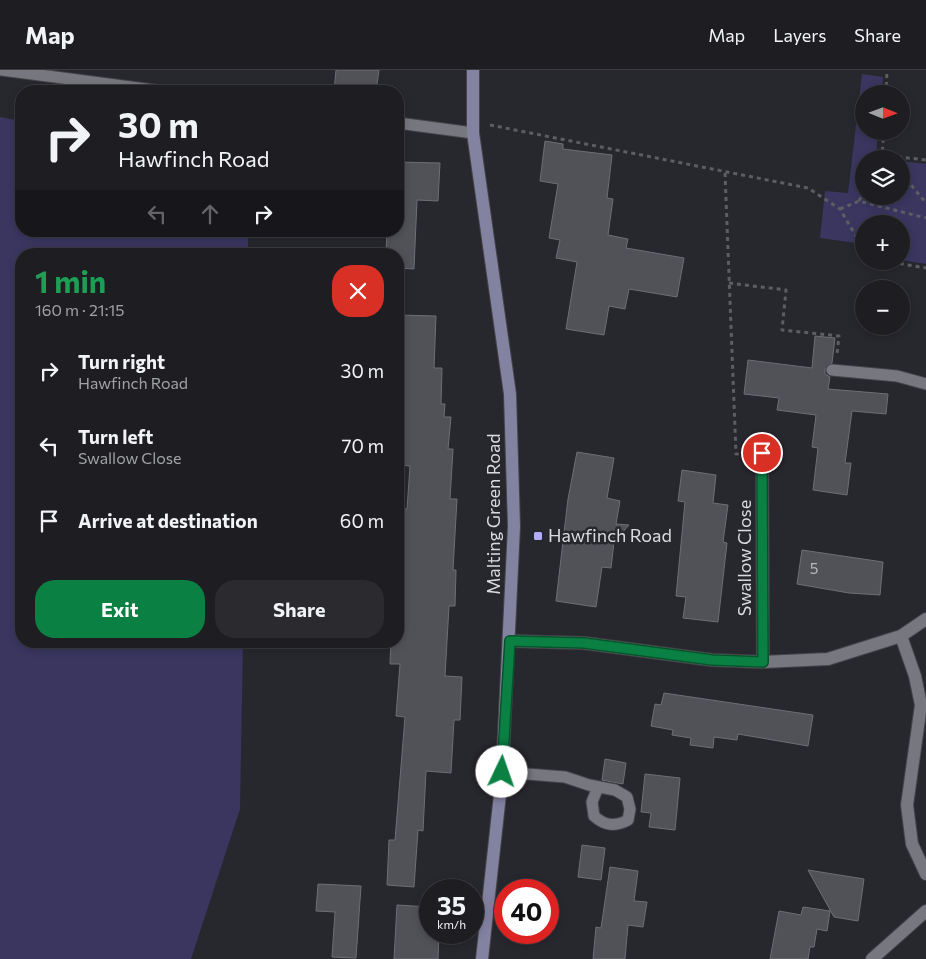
<!DOCTYPE html>
<meta charset="utf-8">
<style>
body{margin:0;font-family:Commissioner,sans-serif;background:#2a2a2f;color:#f1f3f6;height:100vh;display:flex;flex-direction:column;font-size:19px;white-space:nowrap}
*{box-sizing:border-box;margin:0}
p{font-size:16px;color:#a0a2a5}
.icon{flex:none;width:28px;height:28px;fill:none;stroke:currentColor;stroke-width:2;stroke-linecap:round;stroke-linejoin:round}
.map{position:relative;flex:1;overflow:hidden}
.sheet{position:absolute;left:15px;top:178px;width:389px;height:400px;display:flex;flex-direction:column;background:#1d1d22;border-radius:20px;box-shadow:0 2px 8px #0003,0 0 0 1px #3b3b40}
.sheet>*{flex:none}
.hud{position:absolute;left:15px;top:15px;width:389px;height:152px;border-radius:20px;box-shadow:0 2px 8px #0003,0 0 0 1px #3b3b40;background:#1d1d22;color:#f1f3f6;overflow:hidden}
.needle{width:32px;rotate:91deg}
.controls{position:absolute;left:855px;top:15px;display:grid;gap:10px}
.controls a{display:grid;place-items:center;width:55px;height:55px;border-radius:50%;background:#1d1d22;box-shadow:0 2px 8px #0003,0 0 0 1px #3b3b40;font-size:25px}
.speed{position:absolute;left:419px;top:809px;display:flex;gap:10px;font-size:25px;font-weight:700;text-align:center}
.speed>*{display:grid;place-content:center;width:65px;height:65px;border-radius:50%;background:#1d1d22;box-shadow:0 2px 8px #0003,0 0 0 1px #3b3b40;line-height:1}
.speed small{font-size:12px;font-weight:400}
.speed .limit{border:8px solid #d22;background:#fff;color:#111}
.pin{position:absolute;display:grid;place-items:center;width:42px;height:42px;color:#fff;margin:-21px;border:2px solid #fff;border-radius:50%;box-shadow:0 1px 5px #0007}
.me{position:absolute;width:55px;margin:-28px;rotate:3deg;stroke-linejoin:round;filter:drop-shadow(0 0 4px #0008)}
.turn{display:flex;align-items:center;gap:18px;height:105px;padding:0 20px;font-size:22px}
.turn .icon{width:65px;height:65px;stroke-width:2.5}
.turn b{display:block;font-size:35px;line-height:42px}
.lanes{display:flex;align-items:center;height:48px;padding:0 20px;background:#0003;justify-content:center;gap:25px;direction:ltr}
.lanes .off{opacity:.35}
.round{display:grid;place-items:center;flex:none;width:52px;height:52px;border-radius:20px;background:#2a2a2f}
.summary{display:flex;align-items:center;justify-content:space-between;height:85px;padding:0 20px}
h1{font-size:30px;font-weight:700;line-height:38px;color:#1e9e55}
.cta{display:flex;gap:10px;margin-top:auto;padding:10px 20px}
.cta a{flex:1;height:58px;border-radius:20px;background:#0b8043;color:#fff;font-size:20px;font-weight:700;line-height:58px;text-align:center}
.cta a+a{background:#2a2a2f;color:#f1f3f6}
ul{padding:0;list-style:none}
li{display:flex;align-items:center;gap:15px;height:75px;padding:0 20px}
li div{flex:1}
li b{display:block;font-size:19px}
li em{font-style:normal}
header{display:flex;align-items:center;gap:30px;box-sizing:border-box;height:70px;padding:0 25px;background:#1d1d22;border-bottom:1px solid #3b3b40}
header strong{font-size:24px}
nav{display:flex;gap:28px;margin-inline-start:auto;font-size:18px}
.map>svg:first-child{display:block}
.green{fill:#3a3660}
.building{fill:#515158;stroke:#6e6e75}
.lines{fill:none;stroke-linecap:round;stroke-linejoin:round}
.lane-casing{stroke:#45454a;stroke-width:13}
.street-casing{stroke:#45454a;stroke-width:14}
.secondary-casing{stroke:#45454a;stroke-width:14}
.path{stroke:#5d5d63;stroke-width:3;stroke-dasharray:4 4;stroke-linecap:butt}
.lane{stroke:#77777f;stroke-width:11}
.street{stroke:#77777f;stroke-width:12}
.secondary{stroke:#8482a1;stroke-width:12}
.route-casing{stroke:#07532c;stroke-width:12}
.route{stroke:#0b8043;stroke-width:9}
.poi-dot{fill:#b2adfa;stroke:#27272e;stroke-width:2}
.labels{text-anchor:middle;stroke-width:5;stroke-linejoin:round;paint-order:stroke}
.number-label{font-size:15px;fill:#b8b8bd}
.street-label{font-size:18px;fill:#dbdbdf;stroke:#27272e}
.poi-label{font-size:18px;fill:#dbdbdf;stroke:#27272e;text-anchor:start}
</style>
<header>
<strong>Map</strong>
<nav><a>Map</a><a>Layers</a><a>Share</a></nav>
</header>
<div class="map">
<svg width="926" height="889" viewBox="0 0 926 889">
<rect width="100%" height="100%" fill="#27272e"/>
<!-- green -->
<g class="green">
<path d="M862,4L883,7L882,24H864V61H878L876,87L888,89H864V126H901V91L926,94V194L901,190V154H864V179L856,173L820,168L825,121L848,123Z"/>
<path d="M0,47L21,51V161H248V184H21V571H243L240,739L191,889H0Z"/>
</g>
<!-- building -->
<g class="building">
<path d="M336,0H379L376,21H334Z"/>
<path d="M545,71L563,74V79L612,85L607,128L613,129L608,165L628,169L626,178L684,188L677,227L629,219L625,239L609,236L604,265L566,259L577,192L556,188L560,170L549,168L558,114L540,111Z"/>
<path d="M398,92L440,93L438,131L417,130L414,199L398,198V184H386L387,161H398Z"/>
<path d="M398,245L436,246L434,298H442L441,334H445L444,347H451L448,379H453L450,429H457L453,500H456L455,536H449L445,606L462,607L460,650H454L451,703L426,701L423,761L418,760L414,817L387,815L389,770H395L405,647L396,646L400,594H390L391,571H398V497H401L404,439H407L410,396L399,395Z"/>
<path d="M815,266L835,268L832,293L825,299V304L830,307L828,319L888,324L886,344L852,341L845,393H851L847,425L813,420L818,378L812,377L816,345L777,340L779,328L744,324L748,290L812,298Z"/>
<path d="M577,382L614,388L607,428L620,431L616,454L629,455L614,472L611,498L602,497L596,537L556,531L568,429Z"/>
<path d="M682,400L716,405L713,433L728,435L723,472L727,473L718,552L683,548L686,527L676,526L685,432L678,431Z"/>
<path d="M802,480L883,492L880,525L849,523L797,514Z"/>
<path d="M664,623L813,645L808,676L738,664L737,670L714,667L713,678L690,675L691,668L672,665L673,660L651,656L655,634L661,635Z"/>
<path d="M605,689L626,693L623,714L602,710Z"/>
<path d="M645,704L680,708L675,760L649,757L651,743L641,742Z"/>
<path d="M582,775L605,778L601,810L578,807Z"/>
<path d="M610,797L638,801L634,831L647,832L643,857L628,855L625,889H593L596,857L601,858Z"/>
<path d="M808,800L864,809L858,851L834,847Z"/>
<path d="M318,814L361,816L356,888L332,887L335,842L316,841Z"/>
<path d="M397,835L430,837V862H439L438,889H394Z"/>
<path d="M803,837L830,841L827,861L817,859L814,877H810L808,889H770L779,841L801,845Z"/>
</g>
<g class="lines">
<!-- lane casing -->
<g class="lane-casing">
<g id="lane">
<path d="M2,0L161,21"/>
<path d="M398,53L473,63"/>
<path d="M832,300L897,306L926,314"/>
<path d="M502,702L565,707L589,715L615,720L627,727L630,739L628,750C615,757 605,756 594,746L592,732L598,717"/>
</g>
</g>
<!-- street casing -->
<g class="street-casing">
<g id="street">
<path d="M762,383L763,592"/>
<path d="M901,566L915,606L921,635L907,735L912,774L926,804"/>
<path d="M509,571L584,573L712,590L763,592L828,589L901,566L926,549"/>
<path d="M872,889L926,841"/>
</g>
</g>
<!-- secondary casing -->
<g class="secondary-casing">
<path id="secondary" d="M473,0V63L510,324L514,456L502,706L482,889"/>
</g>
<!-- path -->
<g class="path">
<path d="M886,24L887,0"/>
<path d="M490,55L808,118L840,139L864,180"/>
<path d="M884,61L882,85L926,90"/>
<path d="M725,103L736,384H744"/>
<path d="M901,103L926,133"/>
<path d="M859,131L864,121"/>
<path d="M840,139L859,131L926,148"/>
<path d="M884,191L926,198"/>
<path d="M729,213L786,220L782,260L839,266L837,284"/>
</g>
<!-- lane -->
<use href="#lane" class="lane"/>
<!-- street -->
<use href="#street" class="street"/>
<!-- secondary -->
<use href="#secondary" class="secondary"/>
</g>
<g class="lines">
<!-- route casing -->
<g class="route-casing">
<path id="route" d="M502,702L510,571L584,573L712,590L763,592L762,383"/>
</g>
<!-- route -->
<use href="#route" class="route"/>
</g>
<!-- markers -->
<rect class="poi-dot" x="533" y="461" width="10" height="10" rx="2.5"/>
<g class="labels">
<!-- number labels -->
<g class="number-label">
<text x="814" y="504">5</text>
</g>
<!-- street labels -->
<g class="street-label">
<text transform="translate(494 444) rotate(-90)" y="6">Malting Green Road</text>
<text transform="translate(745 488) rotate(-90)" y="6">Swallow Close</text>
</g>
<!-- poi labels -->
<g class="poi-label">
<text x="548" y="472">Hawfinch Road</text>
</g>
</g>
</svg>
<div class="controls">
<a><svg class="needle" viewBox="-14 -14 28 28"><path d="M0-13l5 13h-10z" fill="#e53935"/><path d="M0 13l5-13h-10z" fill="#a0a2a5"/></svg></a>
<a><svg class="icon" aria-label="layers" viewBox="0 0 24 24"><path d="M12 4l9 5-9 5-9-5zM3 14l9 5 9-5"/></svg></a>
<a>+</a>
<a>−</a>
</div>
<div class="speed"><div>35<small>km/h</small></div><div class="limit">40</div></div>
<div class="pin" style="left:762px;top:383px;background:#d93025"><svg class="icon" aria-label="arrive" viewBox="0 0 24 24"><path d="M6 21V4h12l-3 4 3 4H6"/></svg></div>
<svg class="me" style="left:502px;top:702px" viewBox="-20 -20 40 40"><circle r="19" fill="#fff"/><path d="M0-13L10 11 0 6-10 11z" fill="#0b8043"/></svg>
<div class="hud">
<div class="turn"><svg class="icon" aria-label="right" viewBox="0 0 24 24"><path d="M7 20v-9h11M14 6l5 5-5 5"/></svg><div><b>30 m</b>Hawfinch Road</div></div>
<div class="lanes"><svg class="icon off" aria-label="left" viewBox="0 0 24 24"><path d="M17 20v-9H6M10 6l-5 5 5 5"/></svg><svg class="icon off" aria-label="ahead" viewBox="0 0 24 24"><path d="M12 20V5M6 11l6-6 6 6"/></svg><svg class="icon" aria-label="right" viewBox="0 0 24 24"><path d="M7 20v-9h11M14 6l5 5-5 5"/></svg></div>
</div>
<section class="sheet">
<div class="summary"><div><h1>1 min</h1><p>160 m · 21:15</p></div><a class="round" style="background:#d93025;color:#fff"><svg class="icon" aria-label="close" viewBox="0 0 24 24"><path d="M6 6l12 12M18 6L6 18"/></svg></a></div>
<ul>
<li><svg class="icon" aria-label="right" viewBox="0 0 24 24"><path d="M7 20v-9h11M14 6l5 5-5 5"/></svg><div><b>Turn right</b><p>Hawfinch Road</p></div><em>30 m</em></li>
<li><svg class="icon" aria-label="left" viewBox="0 0 24 24"><path d="M17 20v-9H6M10 6l-5 5 5 5"/></svg><div><b>Turn left</b><p>Swallow Close</p></div><em>70 m</em></li>
<li><svg class="icon" aria-label="arrive" viewBox="0 0 24 24"><path d="M6 21V4h12l-3 4 3 4H6"/></svg><div><b>Arrive at destination</b></div><em>60 m</em></li>
</ul>
<div class="cta"><a>Exit</a><a>Share</a></div>
</section>
</div>
